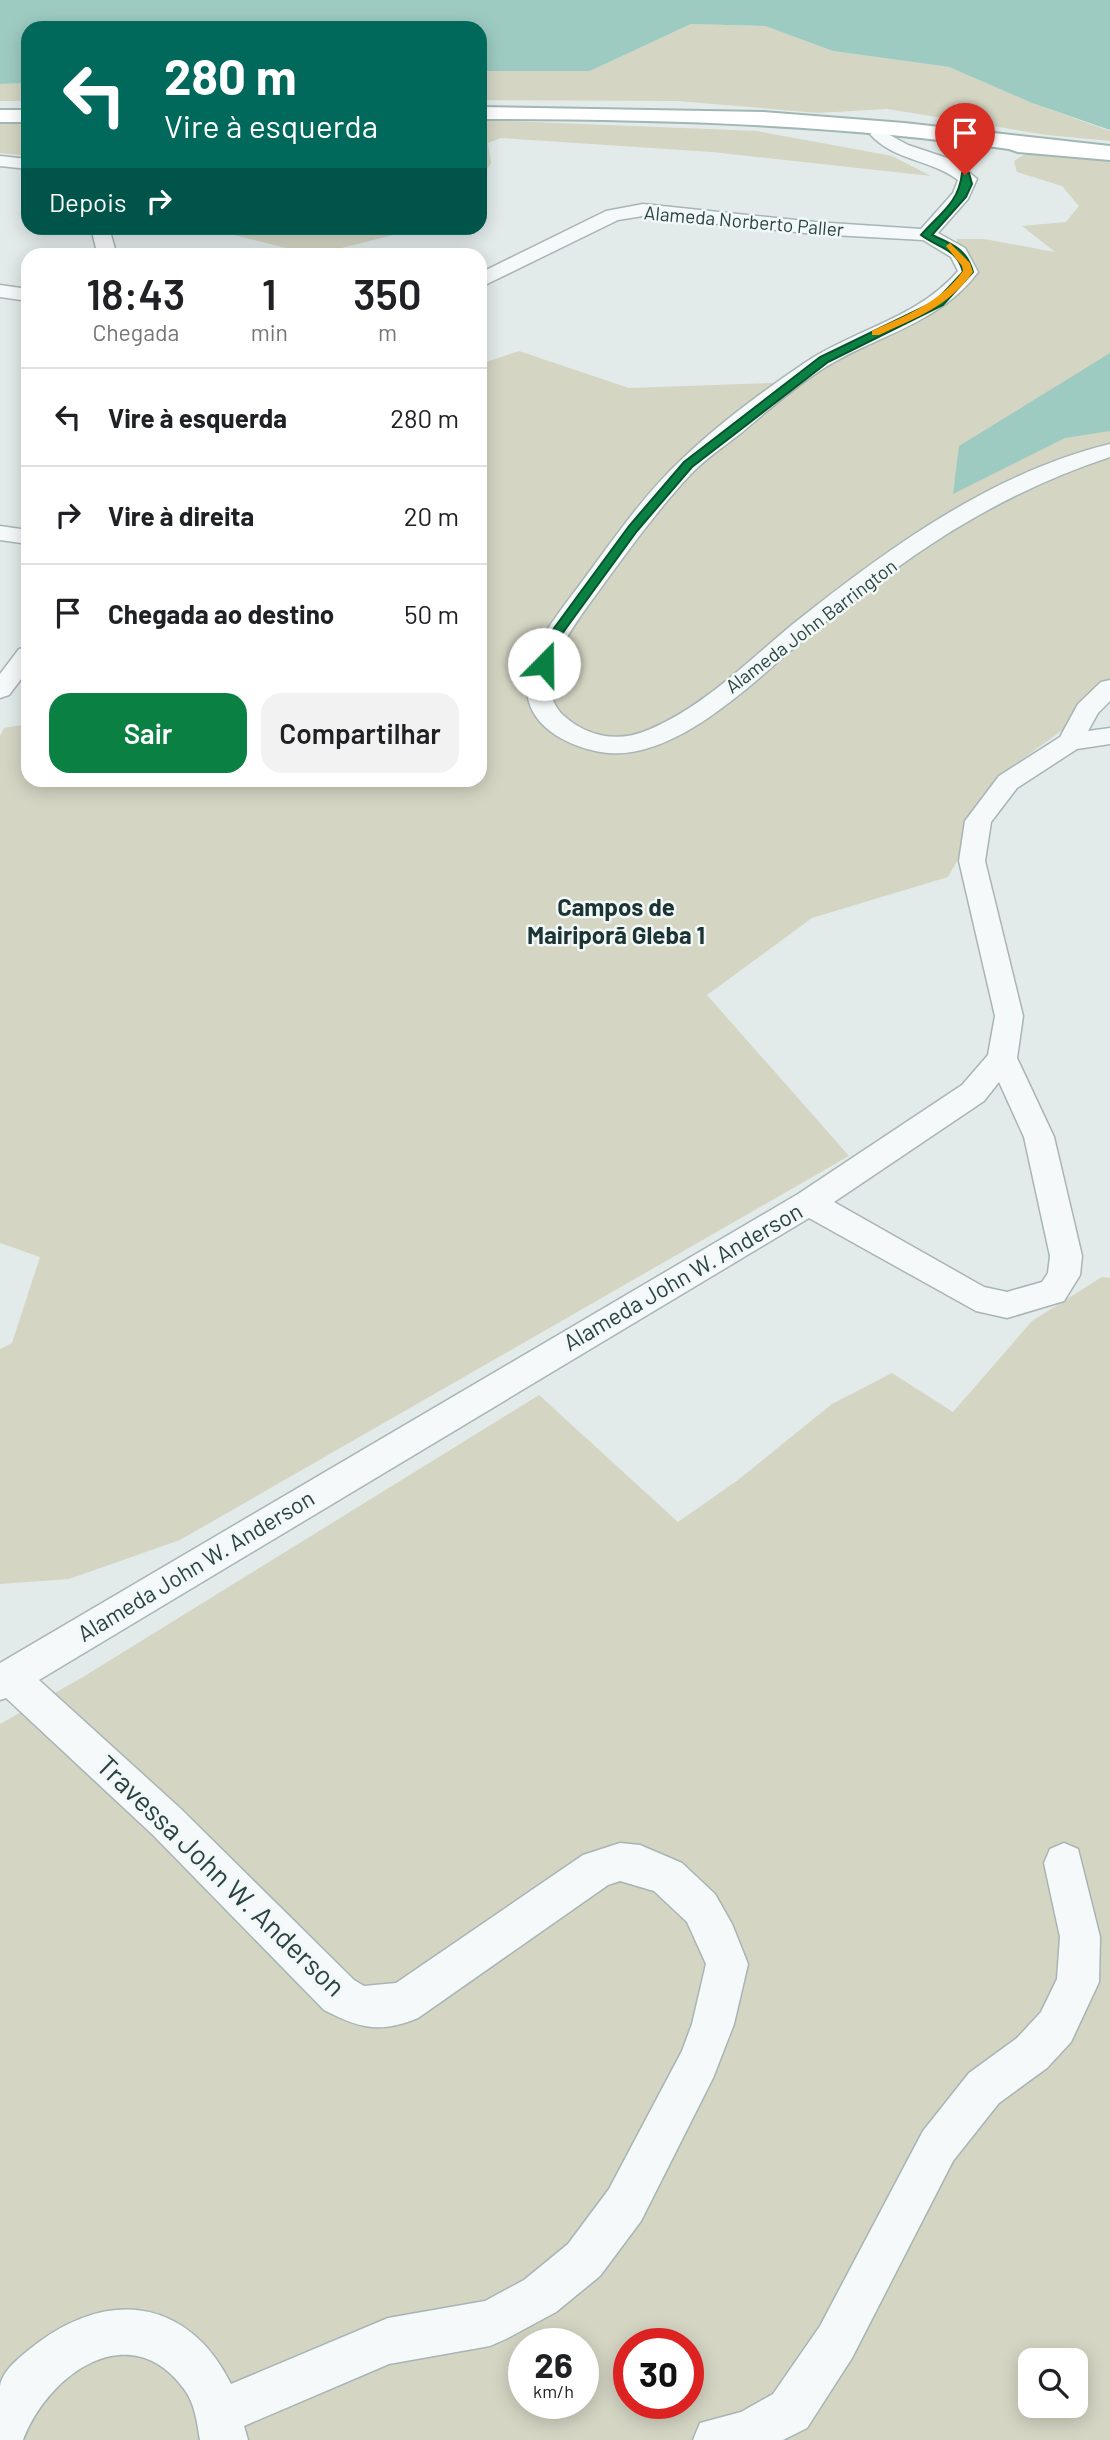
<!DOCTYPE html>
<html lang="pt">
<meta charset="utf-8">
<style>
body{margin:0;font-family:Barlow,sans-serif;background:#f2f2f2;color:#202124;height:100vh;display:flex;flex-direction:column;font-size:26px;white-space:nowrap}
*{box-sizing:border-box;margin:0}
p{font-size:23px;color:#757577}
.icon{flex:none;width:38px;height:38px;fill:none;stroke:currentColor;stroke-width:2;stroke-linecap:round;stroke-linejoin:round}
.map{position:relative;flex:1;overflow:hidden}
.details{position:absolute;left:21px;top:248px;width:466px;height:539px;display:flex;flex-direction:column;background:#fff;border-radius:21px;box-shadow:0 4px 18px #0003}
.details>*{flex:none}
.top-card{position:absolute;left:21px;top:21px;width:466px;height:214px;border-radius:21px;box-shadow:0 4px 18px #0003;background:#00695c;color:#fff;overflow:hidden}
.controls{position:absolute;left:1018px;top:2348px;display:grid;gap:14px}
.controls a{display:grid;place-items:center;width:70px;height:70px;border-radius:14px;background:#fff;box-shadow:0 4px 18px #0003;font-size:35px}
.speed{position:absolute;left:508px;top:2328px;display:flex;gap:14px;font-size:35px;font-weight:700;text-align:center}
.speed>*{display:grid;place-content:center;width:91px;height:91px;border-radius:50%;background:#fff;box-shadow:0 4px 18px #0003;line-height:1}
.speed small{font-size:18px;font-weight:400}
.speed .limit{border:10px solid #d22;background:#fff;color:#111}
.pin{position:absolute;display:grid;place-items:center;width:60px;height:60px;color:#fff;margin:-72px -30px;border-radius:50% 50% 50% 0;rotate:-45deg;box-shadow:0 0 7px #0007}
.pin .icon{rotate:45deg}
.me{position:absolute;width:77px;margin:-38px;rotate:22deg;stroke-linejoin:round;filter:drop-shadow(0 0 5px #0008)}
.turn{display:flex;align-items:center;gap:24px;height:147px;padding:0 28px;font-size:32px}
.turn .icon{width:91px;height:91px;stroke-width:2.5}
.turn b{display:block;font-size:49px;line-height:60px}
.then{display:flex;align-items:center;height:66px;padding:0 28px;background:#0003;gap:14px;font-size:26px}
.eta{display:flex;justify-content:space-evenly;align-items:center;height:119px;text-align:center}
.eta b{font-size:42px;font-weight:600;line-height:49px}
.action{display:flex;gap:14px;margin-top:auto;padding:14px 28px}
.action a{flex:1;height:80px;border-radius:21px;background:#0b8043;color:#fff;font-size:28px;font-weight:600;line-height:80px;text-align:center}
.action a+a{background:#f2f2f2;color:#202124}
ul{padding:0;list-style:none}
li{display:flex;align-items:center;gap:21px;height:98px;padding:0 28px;border-top:2px solid #e0e0e0}
li div{flex:1}
li b{display:block;font-size:26px}
li em{font-style:normal}
.map>svg:first-child{display:block}
.green{fill:#d4d5c3;fill-rule:evenodd}
.water{fill:#9dcbc2}
.lines{fill:none;stroke-linecap:round;stroke-linejoin:round}
.minor-casing{stroke:#a7b5b4;stroke-width:3}
.major-casing{stroke:#a1b7b4;stroke-width:4}
.minor{fill:#f5f9f9;fill-rule:evenodd}
.major{fill:#fff;fill-rule:evenodd}
.route{fill:#0b8043;stroke:#07532c;stroke-width:2}
.slow{fill:#f59e0b}
.labels{text-anchor:middle;stroke-width:5;stroke-linejoin:round;paint-order:stroke}
.far-street-label{font-size:19px;fill:#2a4341;stroke:#f2f8f7}
.street-label{font-size:23px;fill:#2a4341;stroke:#f2f8f7}
.neighbourhood-label{font-size:24px;font-weight:bold;fill:#1c3433;stroke:#f2f8f7}
.near-street-label{font-size:28px;fill:#2a4341;stroke:#f2f8f7}
</style>
<div class="map">
<svg width="1110" height="2440" viewBox="0 0 1110 2440">
<rect width="100%" height="100%" fill="#e2ebea"/>
<!-- green -->
<g class="green">
<path d="M691,24L765,26L833,51L949,67L1032,103L1110,131V141L1047,135L887,109L818,113L678,101L480,100V71H590Z"/>
<path d="M28,83V101H0V84Z"/>
<path d="M480,120L757,131L892,156L931,176L712,152L501,138L488,143L491,163L480,180Z"/>
<path d="M0,123H28V156L0,153Z"/>
<path d="M1030,151L1110,157V687L1064,729L1011,767L948,877L812,918L707,995L849,1156L180,1540L69,1579L0,1584V1349L12,1343L40,1257L0,1243V736L4,728L28,724V780H480V364L519,351L629,388L800,382L838,360L920,321L976,275L956,239H984L1055,252L1022,226L1066,222L1079,206L1062,186L1017,172L1014,161Z"/>
<path d="M246,228H406L397,234L314,255L234,235Z"/>
<path d="M1102,1277L1110,1278V2440H0V1724L83,1677L539,1395L678,1522L738,1480L832,1404L892,1373L953,1412L1032,1321ZM523,2343H583V2403H523ZM628,2343H688V2403H628ZM1031,2361H1076V2406H1031Z"/>
</g>
<!-- water -->
<g class="water">
<path d="M0,0H1110V130L1032,103L949,67L833,51L765,26L691,24L590,71H480V28H28V83L0,84Z"/>
<path d="M1110,353V431L1065,438L953,494L959,446Z"/>
</g>
<g class="lines">
<!-- minor casing -->
<g class="minor-casing">
<g id="minor">
<path d="M879,129L908,145L956,161L977,179L968,199L938,233L965,248L978,272C939,325 873,336 821,370C792,389 766,412 740,434C723,447 705,459 690,475C652,516 620,562 587,607C567,635 531,686 564,716C588,737 618,743 648,730C702,708 748,661 793,624C887,549 991,473 1110,444V457C1040,480 976,513 915,555C879,580 844,607 809,635C757,678 680,759 608,753C578,750 538,733 529,702C524,684 528,666 536,650C548,625 567,602 584,579C614,538 644,495 680,461C717,425 763,391 806,362C856,329 918,318 958,271L951,257L923,240L815,234L643,216L618,220L487,284L480,286V273L606,211L643,204L815,222L921,229L953,193L958,180C932,160 892,160 870,134Z"/>
<path d="M0,156L28,159V169L0,166Z"/>
<path d="M91,228H109L117,256H98Z"/>
<path d="M0,285L28,289V301L0,297Z"/>
<path d="M0,526L28,530V544L0,540Z"/>
<path d="M28,647V670L9,695L0,698V674L19,649Z"/>
<path d="M1110,680V701L1098,713L1088,731L1110,728V744L1077,749L1017,788L991,822L985,861L1023,1016L1017,1058L1054,1137L1082,1256L1080,1275L1064,1301L1007,1318L976,1311L809,1218L39,1680L181,1809L354,1980L364,1986L396,1983L583,1855L620,1843L640,1845L682,1863L715,1894L732,1924L748,1964L734,2024L713,2078L641,2221L600,2276L556,2312L506,2339L490,2346L389,2364L244,2426L248,2440H200C197,2423 195,2403 184,2389C130,2315 48,2374 23,2440H0C0,2423 0,2403 0,2386C3,2368 25,2353 39,2342C112,2288 190,2301 231,2384L388,2318L485,2301L524,2280L568,2244L609,2189L682,2051L692,2024L706,1964L687,1922L654,1891L620,1881L608,1885L418,2018C379,2034 359,2028 324,2010L153,1835L6,1698L0,1700V1663L798,1194L962,1085L988,1055L995,1016L959,861L965,821L999,776L1060,737L1078,704L1101,682ZM999,1082L1024,1137L1050,1256L1048,1273L1042,1282L1007,1292L984,1287L834,1202L984,1101Z"/>
<path d="M1064,1843L1078,1849L1100,1937L1099,1982L1071,2042L1047,2068L999,2103L953,2161L852,2358L807,2428L783,2440H693L700,2423L741,2412L773,2394L820,2326L923,2131L969,2073L1017,2038L1041,2012L1057,1979L1060,1937L1044,1863L1050,1849Z"/>
</g>
</g>
<!-- major casing -->
<g class="major-casing">
<g id="major">
<path d="M480,107L763,112L904,123L1110,146V160L1018,152L1009,149C834,124 657,119 480,119Z"/>
<rect x="0" y="110" width="28" height="12"/>
</g>
</g>
<!-- minor -->
<use href="#minor" class="minor"/>
<!-- major -->
<use href="#major" class="major"/>
</g>
<!-- route -->
<path class="route" d="M962,173H969L972,184L966,197L932,235C952,244 967,249 973,272L943,305L828,362L692,467L637,531L567,627L555,644L548,667H540L544,642L629,526L684,462L820,357L936,301L963,272C957,248 938,248 921,235C940,213 959,203 962,173Z"/>
<!-- slow -->
<path class="slow" d="M950,243L970,263L973,272C948,307 917,317 879,335H872V331C906,315 940,303 963,271L962,266L946,246Z"/>
<g class="labels">
<!-- far-street labels -->
<g class="far-street-label">
<text transform="translate(744 221) rotate(5)" y="7">Alameda Norberto Paller</text>
<text transform="translate(811 626) rotate(-37)" y="7">Alameda John Barrington</text>
</g>
<!-- street labels -->
<g class="street-label">
<text transform="translate(683 1277) rotate(-30)" y="8">Alameda John W. Anderson</text>
<text transform="translate(196 1566) rotate(-31)" y="8">Alameda John W. Anderson</text>
</g>
<!-- neighbourhood labels -->
<g class="neighbourhood-label">
<text x="616" y="916">Campos de<tspan x="616" dy="28">Mairiporã Gleba 1</tspan></text>
</g>
<!-- near-street labels -->
<g class="near-street-label">
<text transform="translate(221 1876) rotate(44)" y="10">Travessa John W. Anderson</text>
</g>
</g>
</svg>
<div class="controls">
<a><svg class="icon" aria-label="search" viewBox="0 0 24 24"><circle cx="10" cy="10" r="6"/><path d="M15 15l6 6"/></svg></a>
</div>
<div class="speed"><div>26<small>km/h</small></div><div class="limit">30</div></div>
<div class="pin" style="left:965px;top:175px;background:#d93025"><svg class="icon" aria-label="arrive" viewBox="0 0 24 24"><path d="M6 21V4h12l-3 4 3 4H6"/></svg></div>
<svg class="me" style="left:544px;top:664px" viewBox="-20 -20 40 40"><circle r="19" fill="#fff"/><path d="M0-13L10 11 0 6-10 11z" fill="#0b8043"/></svg>
<div class="top-card">
<div class="turn"><svg class="icon" aria-label="left" viewBox="0 0 24 24"><path d="M17 20v-9H6M10 6l-5 5 5 5"/></svg><div><b>280 m</b>Vire à esquerda</div></div>
<div class="then">Depois<svg class="icon" aria-label="right" viewBox="0 0 24 24"><path d="M7 20v-9h11M14 6l5 5-5 5"/></svg></div>
</div>
<section class="details">
<div class="eta">
<div><b>18:43</b><p>Chegada</p></div>
<div><b>1</b><p>min</p></div>
<div><b>350</b><p>m</p></div>
</div>
<ul>
<li><svg class="icon" aria-label="left" viewBox="0 0 24 24"><path d="M17 20v-9H6M10 6l-5 5 5 5"/></svg><div><b>Vire à esquerda</b></div><em>280 m</em></li>
<li><svg class="icon" aria-label="right" viewBox="0 0 24 24"><path d="M7 20v-9h11M14 6l5 5-5 5"/></svg><div><b>Vire à direita</b></div><em>20 m</em></li>
<li><svg class="icon" aria-label="arrive" viewBox="0 0 24 24"><path d="M6 21V4h12l-3 4 3 4H6"/></svg><div><b>Chegada ao destino</b></div><em>50 m</em></li>
</ul>
<div class="action"><a>Sair</a><a>Compartilhar</a></div>
</section>
</div>
